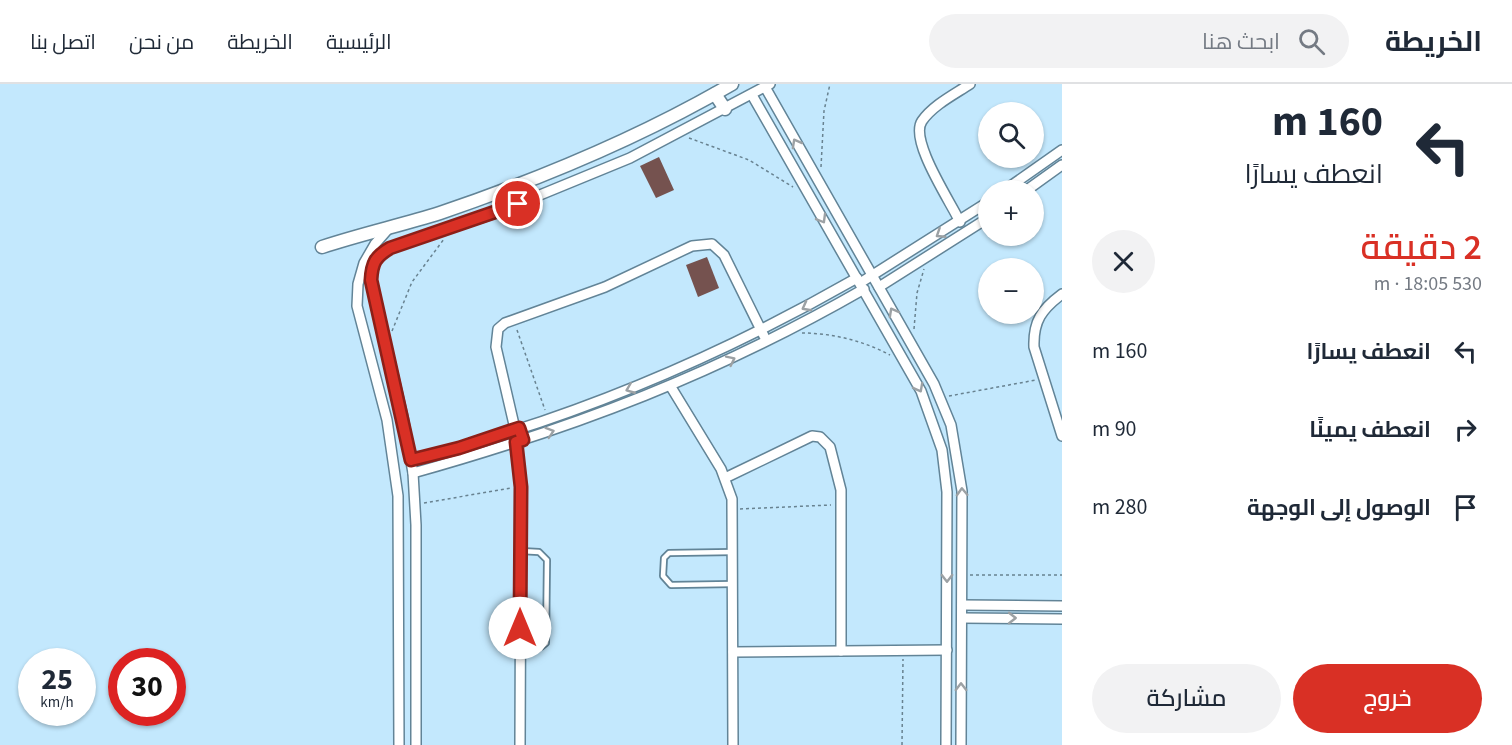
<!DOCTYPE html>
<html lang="ar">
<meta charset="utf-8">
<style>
body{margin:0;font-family:"Source Sans 3",Cairo,sans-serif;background:#f2f2f3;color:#1f2937;direction:rtl;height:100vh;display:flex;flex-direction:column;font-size:22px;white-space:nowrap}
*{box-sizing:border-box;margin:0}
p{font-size:20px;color:#747a83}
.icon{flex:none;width:33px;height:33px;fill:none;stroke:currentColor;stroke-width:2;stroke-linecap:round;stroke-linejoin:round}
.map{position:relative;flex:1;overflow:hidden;direction:ltr}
.details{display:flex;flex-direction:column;background:#fff;width:450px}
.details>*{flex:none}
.hud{background:#fff;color:#1f2937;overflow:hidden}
.fabs{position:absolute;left:978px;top:18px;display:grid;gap:12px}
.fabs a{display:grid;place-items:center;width:66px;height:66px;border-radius:50%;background:#fff;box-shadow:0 2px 4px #0004;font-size:30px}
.speed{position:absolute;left:18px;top:564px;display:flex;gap:12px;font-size:30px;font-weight:700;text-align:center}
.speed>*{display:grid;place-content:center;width:78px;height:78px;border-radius:50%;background:#fff;box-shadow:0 2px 4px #0004;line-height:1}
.speed small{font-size:15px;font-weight:400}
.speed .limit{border:9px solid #d22;background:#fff;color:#111}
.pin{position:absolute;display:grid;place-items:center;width:51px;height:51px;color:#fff;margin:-26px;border:3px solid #fff;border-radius:50%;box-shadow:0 2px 6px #0007}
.me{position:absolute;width:66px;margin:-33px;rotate:0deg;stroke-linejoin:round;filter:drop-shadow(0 0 4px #0008)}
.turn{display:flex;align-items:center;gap:21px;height:126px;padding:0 30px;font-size:27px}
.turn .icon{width:78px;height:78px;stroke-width:2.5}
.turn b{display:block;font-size:42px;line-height:51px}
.round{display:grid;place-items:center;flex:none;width:63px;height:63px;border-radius:32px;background:#f2f2f3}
.summary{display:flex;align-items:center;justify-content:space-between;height:102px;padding:0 30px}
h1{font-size:36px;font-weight:600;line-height:45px;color:#d93025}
.action{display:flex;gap:12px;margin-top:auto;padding:12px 30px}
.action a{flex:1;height:69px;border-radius:36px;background:#d93025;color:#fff;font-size:24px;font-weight:600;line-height:69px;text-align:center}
.action a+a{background:#f2f2f3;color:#1f2937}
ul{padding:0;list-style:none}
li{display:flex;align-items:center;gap:18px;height:78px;padding:0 30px}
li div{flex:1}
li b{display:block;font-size:22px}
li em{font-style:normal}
header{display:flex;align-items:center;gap:36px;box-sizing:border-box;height:84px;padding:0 30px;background:#fff;border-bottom:2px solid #e0e1e3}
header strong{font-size:28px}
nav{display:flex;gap:33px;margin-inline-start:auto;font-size:21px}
.search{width:420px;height:54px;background:#f2f2f3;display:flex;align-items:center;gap:15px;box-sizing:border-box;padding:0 21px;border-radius:33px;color:#747a83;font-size:22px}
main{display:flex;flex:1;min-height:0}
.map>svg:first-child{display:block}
.building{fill:#75524f}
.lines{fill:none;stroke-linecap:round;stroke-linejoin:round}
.service-casing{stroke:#628497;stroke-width:8}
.minor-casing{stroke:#628497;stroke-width:12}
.tertiary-casing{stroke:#628497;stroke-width:15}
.path{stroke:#688290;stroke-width:1.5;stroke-dasharray:3 3;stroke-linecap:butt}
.service{stroke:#fff;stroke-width:4.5}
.minor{stroke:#fff;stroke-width:9}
.tertiary{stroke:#fff;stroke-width:12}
.oneway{stroke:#9ca1a4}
.route-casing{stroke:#8d1f18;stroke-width:15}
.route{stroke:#d93025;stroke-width:10}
</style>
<header>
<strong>الخريطة</strong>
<div class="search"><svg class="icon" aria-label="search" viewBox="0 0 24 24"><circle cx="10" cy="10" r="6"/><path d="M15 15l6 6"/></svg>ابحث هنا</div>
<nav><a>الرئيسية</a><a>الخريطة</a><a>من نحن</a><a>اتصل بنا</a></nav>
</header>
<main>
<section class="details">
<div class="hud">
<div class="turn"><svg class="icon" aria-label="left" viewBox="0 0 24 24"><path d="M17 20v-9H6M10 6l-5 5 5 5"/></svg><div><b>160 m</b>انعطف يسارًا</div></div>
</div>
<div class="summary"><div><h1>2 دقيقة</h1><p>530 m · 18:05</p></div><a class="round"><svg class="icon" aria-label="close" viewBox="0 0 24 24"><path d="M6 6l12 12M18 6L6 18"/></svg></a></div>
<ul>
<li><svg class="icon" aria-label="left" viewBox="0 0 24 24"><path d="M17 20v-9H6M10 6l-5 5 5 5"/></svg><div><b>انعطف يسارًا</b></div><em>160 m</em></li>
<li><svg class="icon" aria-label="right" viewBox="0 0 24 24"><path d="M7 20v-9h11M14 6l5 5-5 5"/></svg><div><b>انعطف يمينًا</b></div><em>90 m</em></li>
<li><svg class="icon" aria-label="arrive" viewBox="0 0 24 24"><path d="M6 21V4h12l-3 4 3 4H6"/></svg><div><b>الوصول إلى الوجهة</b></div><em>280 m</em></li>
</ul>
<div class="action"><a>خروج</a><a>مشاركة</a></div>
</section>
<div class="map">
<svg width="1062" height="661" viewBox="0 0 1062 661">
<rect width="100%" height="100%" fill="#c3e8fd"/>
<!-- building -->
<g class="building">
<path d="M659,73L674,106L656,114L640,82Z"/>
<path d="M707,173L719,204L698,213L686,181Z"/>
</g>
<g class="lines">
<!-- service casing -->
<g class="service-casing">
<g id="service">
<path d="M733,468L669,469L664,474L663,492L671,501L733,500"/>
<path d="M520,564L541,563L546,559L547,476L539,468L521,467"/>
</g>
</g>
<!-- minor casing -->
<g class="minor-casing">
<g id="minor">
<path d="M765,3L934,300L951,341L962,407L961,661"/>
<path d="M752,11L921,307L942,366L947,408L946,661"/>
<path d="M1005,106L1062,66"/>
<path d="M1027,106L1062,81"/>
<path d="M960,138C950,117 909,56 922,37C933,21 955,10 970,0"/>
<path d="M389,144L375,160L364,179L358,200L357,222L387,336L398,412L399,661"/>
<path d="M860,199L988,118"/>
<path d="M879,203L988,134"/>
<path d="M1062,210C1042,225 1033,237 1034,263L1062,352"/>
<path d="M671,303L721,385L732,415L733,661"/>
<path d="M515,345L496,263L498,245L505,239L605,203L692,162L712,160L724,171L764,252"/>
<path d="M516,358L521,403L520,661"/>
<path d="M411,376C568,337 717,274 857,194"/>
<path d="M413,389C577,343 716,290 864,205"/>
<path d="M725,394L812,352L820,353L830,363L841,406V567"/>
<path d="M962,521L1062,522"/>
<path d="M962,534L1062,535"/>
<path d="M733,568L947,566"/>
<path d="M416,661V441L413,389L403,333L371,196L372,180L377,172L390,164L501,127L630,74L770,0"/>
</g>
</g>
<!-- tertiary casing -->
<g class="tertiary-casing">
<g id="tertiary">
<path d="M715,10L725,25"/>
<path d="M322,163C361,150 402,141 440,129C540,95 641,53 732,0"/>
</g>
</g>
<!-- path -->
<g class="path">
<path d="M689,54L749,76L793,103"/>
<path d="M821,83L824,27L830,0"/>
<path d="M914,245L917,209L924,185"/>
<path d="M517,246L545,326"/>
<path d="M392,247L412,198L444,155"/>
<path d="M802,249C832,249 864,257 890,271"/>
<path d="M949,312L1036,296"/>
<path d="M424,419L511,404"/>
<path d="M740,425L831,421"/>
<path d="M970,491H1062"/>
<path d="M902,661L903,575"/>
</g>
<!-- service -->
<use href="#service" class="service"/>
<!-- minor -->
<use href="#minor" class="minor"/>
<!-- tertiary -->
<use href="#tertiary" class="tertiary"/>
</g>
<!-- one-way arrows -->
<defs><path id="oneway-chevron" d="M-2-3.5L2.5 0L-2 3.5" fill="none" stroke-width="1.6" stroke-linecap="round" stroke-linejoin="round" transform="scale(1.5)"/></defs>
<g class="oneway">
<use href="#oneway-chevron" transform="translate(796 59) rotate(-119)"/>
<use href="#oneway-chevron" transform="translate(822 135) rotate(60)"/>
<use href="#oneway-chevron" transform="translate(940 150) rotate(147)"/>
<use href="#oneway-chevron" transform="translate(806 223) rotate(152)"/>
<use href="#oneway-chevron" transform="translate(893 228) rotate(-119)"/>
<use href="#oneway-chevron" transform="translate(731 276) rotate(-26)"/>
<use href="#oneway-chevron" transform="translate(919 304) rotate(62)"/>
<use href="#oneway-chevron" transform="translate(630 305) rotate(158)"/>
<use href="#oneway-chevron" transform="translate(550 348) rotate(-18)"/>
<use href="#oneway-chevron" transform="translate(962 408) rotate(-92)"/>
<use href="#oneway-chevron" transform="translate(947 494) rotate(90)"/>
<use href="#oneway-chevron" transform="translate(1012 534)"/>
<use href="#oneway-chevron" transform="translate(961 603) rotate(-90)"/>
</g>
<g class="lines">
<!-- route casing -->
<g class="route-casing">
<path id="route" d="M518,120L390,164C375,173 372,179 371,196L411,376L459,364L519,344L523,356L516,358L521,403L520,544"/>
</g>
<!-- route -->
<use href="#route" class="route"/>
</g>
</svg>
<div class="fabs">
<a><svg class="icon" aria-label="search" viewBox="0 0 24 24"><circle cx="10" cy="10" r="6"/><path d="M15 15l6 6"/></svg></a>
<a>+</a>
<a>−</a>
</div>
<div class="speed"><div>25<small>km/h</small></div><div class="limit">30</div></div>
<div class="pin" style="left:518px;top:120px;background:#d93025"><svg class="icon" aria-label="arrive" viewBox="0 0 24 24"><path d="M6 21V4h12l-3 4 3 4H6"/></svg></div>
<svg class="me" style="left:520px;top:544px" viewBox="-20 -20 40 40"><circle r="19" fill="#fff"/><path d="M0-13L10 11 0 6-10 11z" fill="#d93025"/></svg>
</div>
</main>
